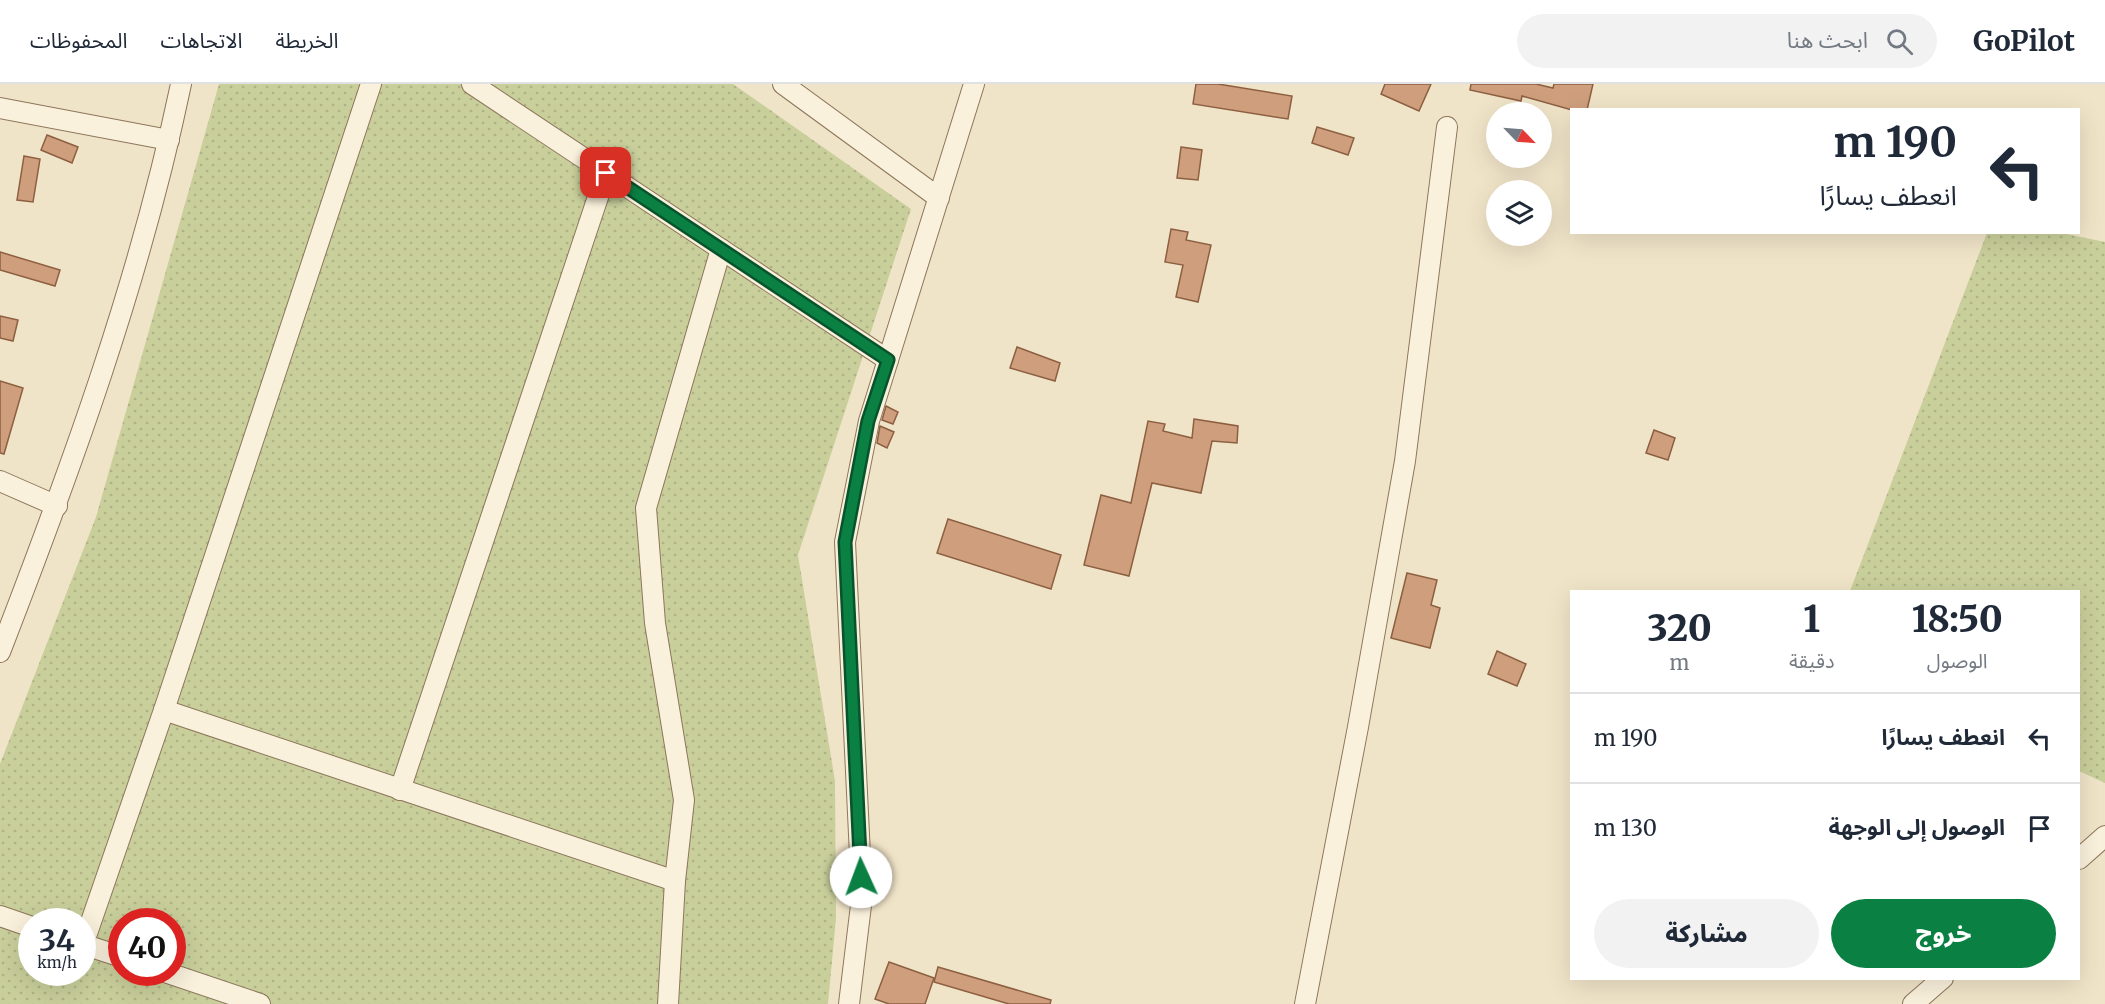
<!DOCTYPE html>
<html lang="ar">
<meta charset="utf-8">
<style>
body{margin:0;font-family:Merriweather,"Noto Sans Arabic",serif;background:#f2f2f3;color:#1f2937;direction:rtl;height:100vh;display:flex;flex-direction:column;font-size:22px;white-space:nowrap}
*{box-sizing:border-box;margin:0}
p{font-size:20px;color:#747a83}
.icon{flex:none;width:33px;height:33px;fill:none;stroke:currentColor;stroke-width:2;stroke-linecap:round;stroke-linejoin:round}
.map{position:relative;flex:1;overflow:hidden;direction:ltr}
.panel{position:absolute;left:1570px;top:506px;width:510px;height:390px;display:flex;flex-direction:column;background:#fff;border-radius:0px;box-shadow:0 6px 24px #0002;direction:rtl}
.panel>*{flex:none}
.guide{position:absolute;left:1570px;top:24px;width:510px;height:126px;border-radius:0px;box-shadow:0 6px 24px #0002;direction:rtl;background:#fff;color:#1f2937;overflow:hidden}
.needle{width:39px;rotate:115deg}
.tools{position:absolute;left:1486px;top:18px;display:grid;gap:12px}
.tools a{display:grid;place-items:center;width:66px;height:66px;border-radius:50%;background:#fff;box-shadow:0 6px 24px #0002;font-size:30px}
.speed{position:absolute;left:18px;top:824px;display:flex;gap:12px;font-size:30px;font-weight:700;text-align:center}
.speed>*{display:grid;place-content:center;width:78px;height:78px;border-radius:50%;background:#fff;box-shadow:0 6px 24px #0002;line-height:1}
.speed small{font-size:15px;font-weight:400}
.speed .limit{border:9px solid #d22;background:#fff;color:#111}
.pin{position:absolute;display:grid;place-items:center;width:51px;height:51px;color:#fff;margin:-26px;border-radius:12px;box-shadow:0 3px 9px #0006}
.me{position:absolute;width:66px;margin:-33px;rotate:358deg;stroke-linejoin:round;filter:drop-shadow(0 0 4px #0008)}
.turn{display:flex;align-items:center;gap:21px;height:126px;padding:0 24px;font-size:27px}
.turn .icon{width:78px;height:78px;stroke-width:2.5}
.turn b{display:block;font-size:42px;line-height:51px}
.eta{display:flex;justify-content:space-evenly;align-items:center;height:102px;text-align:center}
.eta b{font-size:36px;font-weight:800;line-height:42px}
.action{display:flex;gap:12px;margin-top:auto;padding:12px 24px}
.action a{flex:1;height:69px;border-radius:36px;background:#0b8043;color:#fff;font-size:24px;font-weight:800;line-height:69px;text-align:center}
.action a+a{background:#f2f2f3;color:#1f2937}
ul{padding:0;list-style:none}
li{display:flex;align-items:center;gap:18px;height:90px;padding:0 24px;border-top:2px solid #e0e1e3}
li div{flex:1}
li b{display:block;font-size:22px}
li em{font-style:normal}
header{display:flex;align-items:center;gap:36px;box-sizing:border-box;height:84px;padding:0 30px;background:#fff;border-bottom:2px solid #e0e1e3}
header strong{font-size:28px}
nav{display:flex;gap:33px;margin-inline-start:auto;font-size:21px}
.search{width:420px;height:54px;background:#f2f2f3;display:flex;align-items:center;gap:15px;box-sizing:border-box;padding:0 21px;border-radius:33px;color:#747a83;font-size:22px}
.map>svg:first-child{display:block}
.grass{fill:url(#grass-dots);fill-rule:evenodd}
.building{fill:#cf9f7d;stroke:#8d5f41;stroke-width:1.5}
.lines{fill:none;stroke-linecap:round;stroke-linejoin:round}
.minor-casing{stroke:#8d765c;stroke-width:22}
.minor{stroke:#faf1dc;stroke-width:20}
.route-casing{stroke:#07532c;stroke-width:15}
.route{stroke:#0b8043;stroke-width:10}
</style>
<header>
<strong>GoPilot</strong>
<div class="search"><svg class="icon" aria-label="search" viewBox="0 0 24 24"><circle cx="10" cy="10" r="6"/><path d="M15 15l6 6"/></svg>ابحث هنا</div>
<nav><a>الخريطة</a><a>الاتجاهات</a><a>المحفوظات</a></nav>
</header>
<div class="map">
<svg width="2105" height="920" viewBox="0 0 2105 920">
<defs>
<pattern id="grass-dots" width="8" height="8" patternUnits="userSpaceOnUse" patternTransform="scale(1.5)"><rect width="8" height="8" fill="#c9cf9b"/><path d="M2 2h.1M6 6h.1" fill="none" stroke="#aeb285" stroke-width="1.8" stroke-linecap="round"/></pattern>
</defs>
<rect width="100%" height="100%" fill="#f0e4c8"/>
<!-- grass -->
<g class="grass">
<path d="M219,0H733L911,125L798,471L835,697L836,834L828,920H0V680L96,433ZM32,837H82V888H32ZM122,837H172V888H122Z"/>
<path d="M1987,149H2062L2105,158V699L2079,687V507H1850Z"/>
</g>
<!-- building -->
<g class="building">
<path d="M1196,0H1218L1292,12L1288,35L1193,20Z"/>
<path d="M1385,0H1431L1419,27L1381,10Z"/>
<path d="M1471,0H1536L1553,4L1554,0H1593L1587,26H1572L1522,12L1521,17L1470,6Z"/>
<path d="M1317,43L1354,54L1348,71L1312,59Z"/>
<path d="M47,51L78,63L72,79L41,66Z"/>
<path d="M1181,63L1202,66L1198,96L1177,94Z"/>
<path d="M24,72L40,75L33,118L17,116Z"/>
<path d="M1171,145L1188,148L1186,156L1211,161L1198,218L1176,213L1183,181L1165,178Z"/>
<path d="M0,168L60,186L55,202L0,186Z"/>
<path d="M0,232L18,236L13,257L0,254Z"/>
<path d="M1017,263L1060,279L1055,297L1010,284Z"/>
<path d="M0,297L23,304L4,370L0,369Z"/>
<path d="M886,322L898,328L893,340L882,336Z"/>
<path d="M1194,335L1238,342L1237,359L1212,357L1201,409L1152,399L1129,492L1084,481L1101,411L1131,419L1148,337L1165,340L1163,347L1192,354Z"/>
<path d="M880,342L894,348L887,364L877,359Z"/>
<path d="M1654,346L1675,354L1668,376L1646,369Z"/>
<path d="M948,435L1061,471L1051,505L937,469Z"/>
<path d="M1407,489L1437,496L1431,521L1440,524L1430,564L1391,554Z"/>
<path d="M1497,567L1526,580L1517,602L1488,590Z"/>
<path d="M889,878L934,894L925,920H889L875,915Z"/>
<path d="M938,883L1051,916L1050,920H1009L934,898Z"/>
</g>
<g class="lines">
<!-- minor casing -->
<g class="minor-casing">
<g id="minor">
<path d="M472,0L888,276"/>
<path d="M783,0L939,114"/>
<path d="M0,24L169,56"/>
<path d="M0,397L57,422"/>
<path d="M0,568C72,382 140,196 181,0"/>
<path d="M164,626L675,797"/>
<path d="M400,706L606,89"/>
<path d="M2079,775L2105,752"/>
<path d="M0,832L32,843"/>
<path d="M82,860L122,873"/>
<path d="M83,861L164,626L371,0"/>
<path d="M165,888L260,920"/>
<path d="M668,920L675,797L684,716L655,539L646,424L721,165"/>
<path d="M849,920L862,813L845,458L869,337L974,0"/>
<path d="M1305,920L1358,643L1405,377L1447,43"/>
<path d="M1913,920L1943,894"/>
</g>
</g>
<!-- minor -->
<use href="#minor" class="minor"/>
</g>
<g class="lines">
<!-- route casing -->
<g class="route-casing">
<path id="route" d="M606,89L888,276L868,337L845,458L861,793"/>
</g>
<!-- route -->
<use href="#route" class="route"/>
</g>
</svg>
<div class="tools">
<a><svg class="needle" viewBox="-14 -14 28 28"><path d="M0-13l5 13h-10z" fill="#e53935"/><path d="M0 13l5-13h-10z" fill="#747a83"/></svg></a>
<a><svg class="icon" aria-label="layers" viewBox="0 0 24 24"><path d="M12 4l9 5-9 5-9-5zM3 14l9 5 9-5"/></svg></a>
</div>
<div class="speed"><div>34<small>km/h</small></div><div class="limit">40</div></div>
<div class="pin" style="left:606px;top:89px;background:#d93025"><svg class="icon" aria-label="arrive" viewBox="0 0 24 24"><path d="M6 21V4h12l-3 4 3 4H6"/></svg></div>
<svg class="me" style="left:861px;top:793px" viewBox="-20 -20 40 40"><circle r="19" fill="#fff"/><path d="M0-13L10 11 0 6-10 11z" fill="#0b8043"/></svg>
<div class="guide">
<div class="turn"><svg class="icon" aria-label="left" viewBox="0 0 24 24"><path d="M17 20v-9H6M10 6l-5 5 5 5"/></svg><div><b>190 m</b>انعطف يسارًا</div></div>
</div>
<section class="panel">
<div class="eta">
<div><b>18:50</b><p>الوصول</p></div>
<div><b>1</b><p>دقيقة</p></div>
<div><b>320</b><p>m</p></div>
</div>
<ul>
<li><svg class="icon" aria-label="left" viewBox="0 0 24 24"><path d="M17 20v-9H6M10 6l-5 5 5 5"/></svg><div><b>انعطف يسارًا</b></div><em>190 m</em></li>
<li><svg class="icon" aria-label="arrive" viewBox="0 0 24 24"><path d="M6 21V4h12l-3 4 3 4H6"/></svg><div><b>الوصول إلى الوجهة</b></div><em>130 m</em></li>
</ul>
<div class="action"><a>خروج</a><a>مشاركة</a></div>
</section>
</div>
